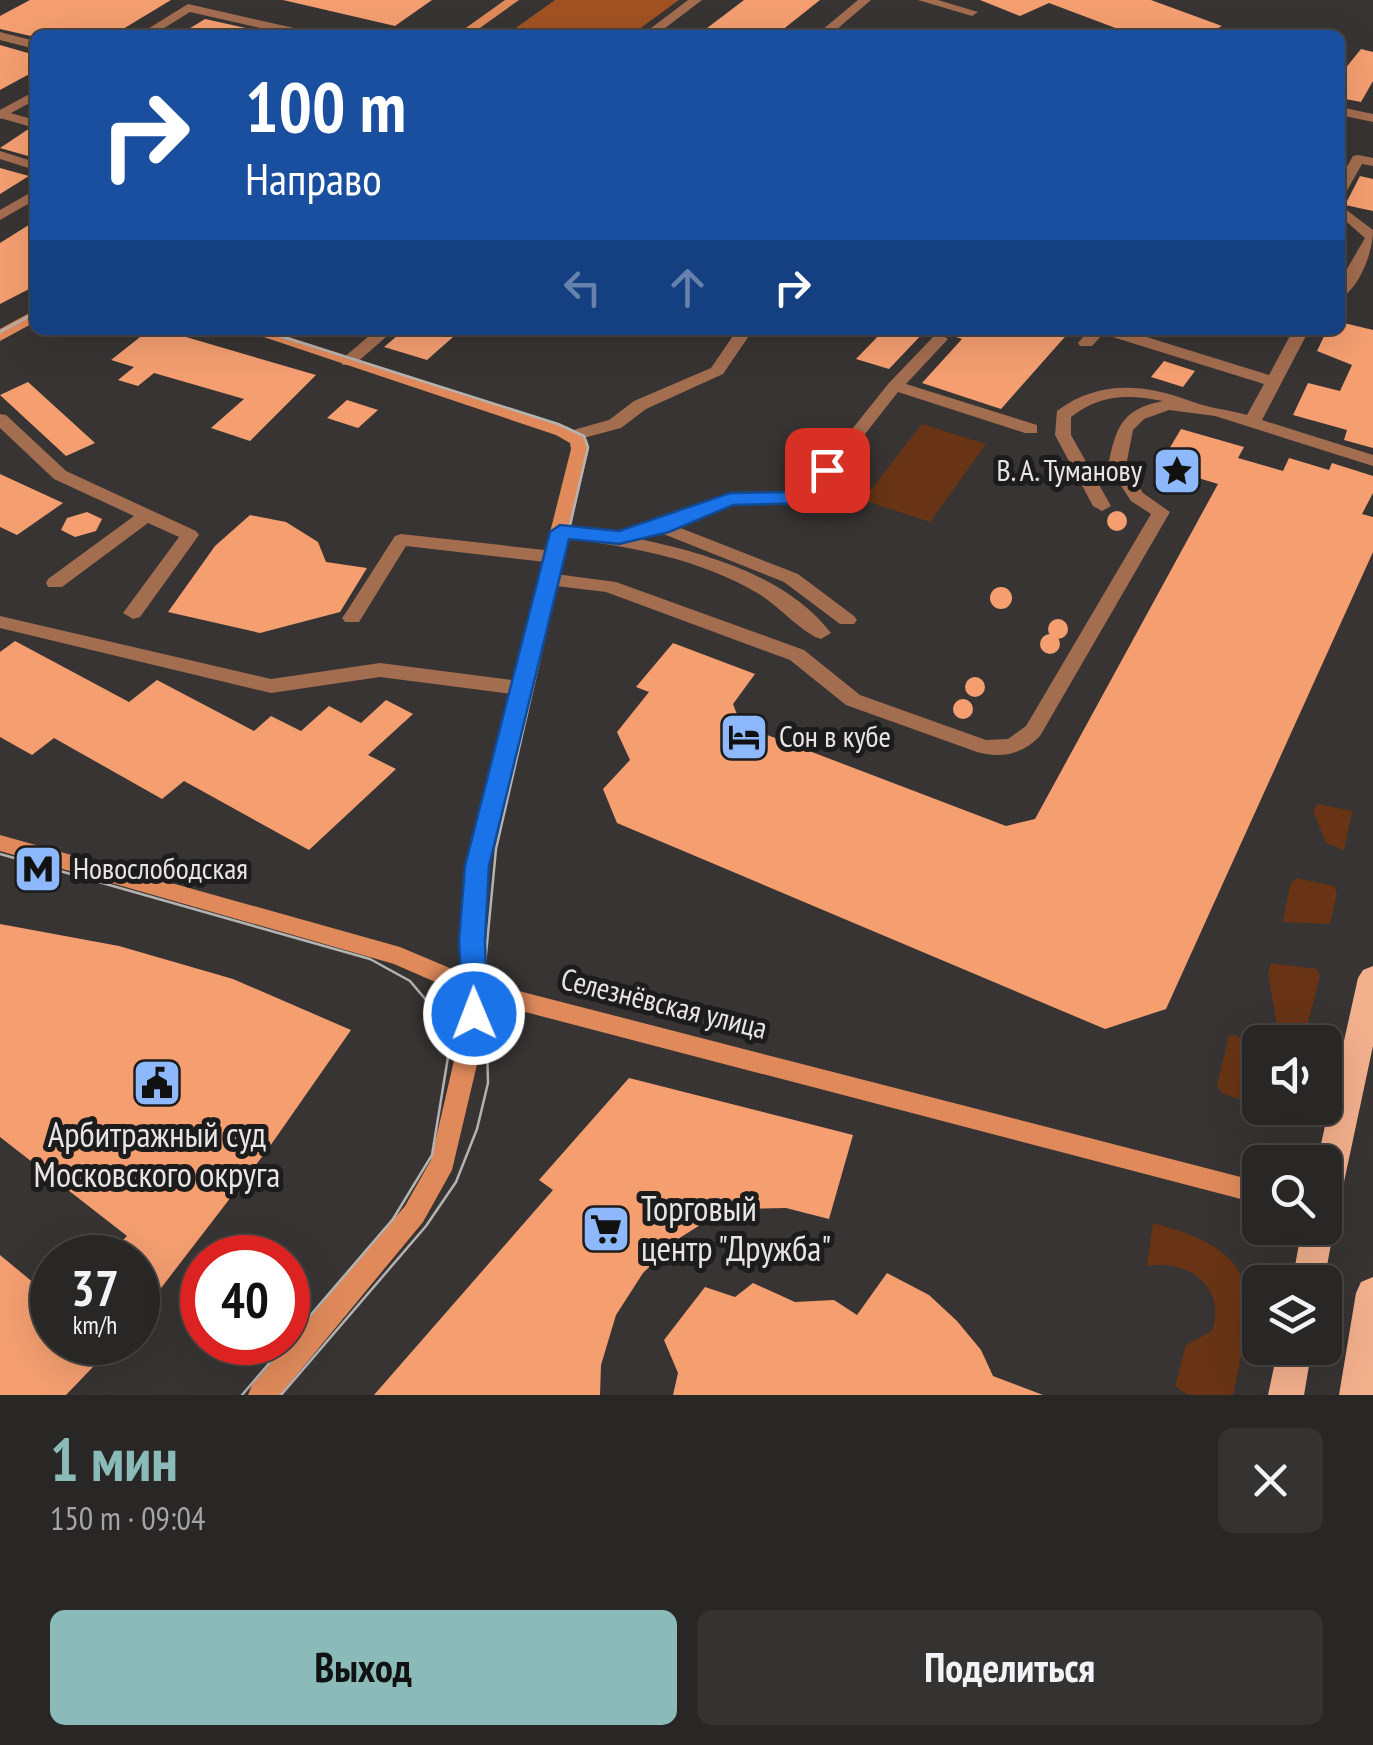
<!DOCTYPE html>
<html lang="ru">
<meta charset="utf-8">
<style>
body{margin:0;font-family:"PT Sans Narrow",sans-serif;background:#353332;color:#f1f3f6;height:100vh;display:flex;flex-direction:column;font-size:38px;white-space:nowrap}
*{box-sizing:border-box;margin:0}
p{font-size:32px;color:#a5a5a7}
.icon{flex:none;width:55px;height:55px;fill:none;stroke:currentColor;stroke-width:2;stroke-linecap:round;stroke-linejoin:round}
.map{position:relative;height:1395px;overflow:hidden}
.details{display:flex;flex-direction:column;background:#292726;flex:1}
.details>*{flex:none}
.guide{position:absolute;left:30px;top:30px;width:1315px;height:305px;border-radius:15px;box-shadow:0 10px 40px #0002,0 0 0 2px #454443;background:#1a4fa0;color:#fff;overflow:hidden}
.tools{position:absolute;left:1242px;top:1025px;display:grid;gap:20px}
.tools a{display:grid;place-items:center;width:100px;height:100px;border-radius:15px;background:#292726;box-shadow:0 10px 40px #0002,0 0 0 2px #454443;font-size:50px}
.speed{position:absolute;left:30px;top:1235px;display:flex;gap:20px;font-size:50px;font-weight:700;text-align:center}
.speed>*{display:grid;place-content:center;width:130px;height:130px;border-radius:50%;background:#292726;box-shadow:0 10px 40px #0002,0 0 0 2px #454443;line-height:1}
.speed small{font-size:25px;font-weight:400}
.speed .limit{border:15px solid #d22;background:#fff;color:#111}
.pin{position:absolute;display:grid;place-items:center;width:85px;height:85px;color:#fff;margin:-42px;border-radius:20px;box-shadow:0 5px 15px #0006}
.me{position:absolute;width:110px;margin:-55px;rotate:359deg;stroke-linejoin:round;filter:drop-shadow(0 0 8px #0008)}
.turn{display:flex;align-items:center;gap:35px;height:210px;padding:0 50px;font-size:45px}
.turn .icon{width:130px;height:130px;stroke-width:2.5}
.turn b{display:block;font-size:70px;line-height:85px}
.lanes{display:flex;align-items:center;height:95px;padding:0 50px;background:#0003;justify-content:center;gap:50px;direction:ltr}
.lanes .off{opacity:.35}
.round{display:grid;place-items:center;flex:none;width:105px;height:105px;border-radius:15px;background:#353332}
.overview{display:flex;align-items:center;justify-content:space-between;height:170px;padding:0 50px}
h1{font-size:60px;font-weight:700;line-height:75px;color:#8bbbb9}
.button{display:flex;gap:20px;margin-top:auto;padding:20px 50px}
.button a{flex:1;height:115px;border-radius:15px;background:#8bbbb9;color:#111;font-size:40px;font-weight:700;line-height:115px;text-align:center}
.button a+a{background:#353332;color:#f1f3f6}
.map>svg:first-child{display:block}
.green{fill:#683415}
.forest{fill:#a15222}
.building{fill:#f59f71}
.lines{fill:none;stroke-linecap:round;stroke-linejoin:round}
.lane{fill:#a36d50;fill-rule:evenodd}
.street{fill:#a36d50;fill-rule:evenodd}
.secondary{fill:#e08a5b;fill-rule:evenodd}
.primary{fill:#f3b08d;fill-rule:evenodd}
.tram{stroke:#b4b3b2;stroke-width:2.5}
.route{fill:#1a73e8;stroke:#114b97;stroke-width:2.5}
.labels{text-anchor:middle;stroke-width:10;stroke-linejoin:round;paint-order:stroke}
.poi-label{font-size:30px;fill:#e7e6e5;stroke:#1d1c1c;text-anchor:start}
.street-label{font-size:30px;fill:#e7e6e5;stroke:#1d1c1c}
.near-poi-label{font-size:35px;fill:#e7e6e5;stroke:#1d1c1c}
</style>
<div class="map">
<svg width="1373" height="1395" viewBox="0 0 1373 1395">
<rect width="100%" height="100%" fill="#373433"/>
<!-- green -->
<g class="green">
<path d="M922,424L986,444L930,522L863,500Z"/>
<path d="M1318,804L1352,811L1344,850L1326,843L1313,811Z"/>
<path d="M1296,878L1334,886L1337,894L1330,924L1283,922L1290,885Z"/>
<path d="M1271,963L1317,969L1320,976L1304,1038L1280,1032L1277,1025L1268,974Z"/>
<path d="M1236,1035L1260,1052V1107L1222,1093L1217,1086L1229,1036Z"/>
<path d="M1153,1223C1268,1253 1254,1297 1233,1395H1188L1175,1386L1186,1345L1212,1331C1227,1287 1188,1259 1147,1266Z"/>
</g>
<!-- forest -->
<path class="forest" d="M555,0H679L631,35H506Z"/>
<!-- building -->
<g class="building">
<path d="M30,0H171L113,35L35,37L0,29V16Z"/>
<path d="M283,0H432L395,26Z"/>
<path d="M744,0H820L776,35H698Z"/>
<path d="M980,0H1151L1222,26L1216,29L1232,35H1134L1049,3L1020,16Z"/>
<path d="M205,19L260,31L254,35H188L194,31L187,30Z"/>
<path d="M0,45L35,55V71L0,90Z"/>
<path d="M1361,49L1373,52V81L1361,102L1340,98V75Z"/>
<path d="M27,130L35,132V158L0,148Z"/>
<path d="M0,168L29,176L0,194Z"/>
<path d="M1360,176L1373,179V211L1345,205Z"/>
<path d="M35,221V286L0,304V243Z"/>
<path d="M1340,322L1373,330V448L1344,440L1347,430L1293,415L1308,383L1340,391L1352,365L1317,351L1327,330H1340Z"/>
<path d="M149,330H162L316,375L250,441L211,428L244,399L154,373L138,386L118,380L134,367L111,360Z"/>
<path d="M404,330H461L427,360L384,347Z"/>
<path d="M884,330H926L889,369L856,359Z"/>
<path d="M936,330H1071L1001,409L922,383L962,339Z"/>
<path d="M1164,361L1195,371L1183,387L1151,377Z"/>
<path d="M28,382L95,443L66,456L0,395Z"/>
<path d="M347,400L378,410L358,428L327,418Z"/>
<path d="M1181,429L1244,447L1238,458L1283,471L1289,458L1329,470L1332,463L1373,476V493L1362,514L1373,517V552L1166,1009L1105,1029L617,823L603,789L630,760L617,732L649,692L636,687L673,643L755,674L733,704L741,725L1006,826L1035,819L1218,484L1159,466Z"/>
<path d="M0,474L63,503L17,535L0,527Z"/>
<circle cx="1117" cy="521" r="10"/>
<path d="M87,512L102,519L96,531L75,537L61,530L67,518Z"/>
<path d="M250,515L286,522L318,542L326,562L367,568L340,612L260,633L168,612L215,546Z"/>
<circle cx="1001" cy="598" r="11"/>
<circle cx="1058" cy="629" r="10"/>
<circle cx="1050" cy="644" r="10"/>
<path d="M15,641L129,702L157,680L254,731L271,716L301,731L329,706L361,723L386,700L413,714L368,755L396,769L309,850L184,781L162,799L54,738L32,755L0,737V652Z"/>
<circle cx="975" cy="687" r="10"/>
<circle cx="963" cy="709" r="10"/>
<path d="M0,924L119,946L233,979L351,1030L268,1149L138,1318V1258H105L127,1236L0,1137Z"/>
<path d="M629,1078L853,1135L829,1219L786,1208L741,1209L708,1220L678,1239L643,1273L616,1315L601,1365L600,1395H374L553,1190L539,1180Z"/>
<path d="M0,1255L52,1298V1342H117L66,1395H0Z"/>
<path d="M887,1273L929,1295L957,1321L981,1350L993,1376L1043,1395H673L678,1373L664,1340L705,1287L735,1297L753,1283L795,1302L834,1300L857,1315Z"/>
</g>
<g class="lines">
<!-- lane -->
<g class="lane">
<path d="M688,0H702L656,35H642Z"/>
<path d="M858,0H871L830,35H816Z"/>
<path d="M918,0H938L978,12L972,16Z"/>
<path d="M188,4L307,31L313,35H291L190,12L153,35H138Z"/>
<path d="M0,32L35,41V49L0,40Z"/>
<path d="M1340,107L1373,114V122L1340,115Z"/>
<path d="M0,110L35,120V128L0,118Z"/>
<path d="M0,151L35,162V170L0,159Z"/>
<path d="M1358,155L1373,158V166L1362,164L1345,194L1340,195V179L1353,156Z"/>
<path d="M35,190V200L0,220V210Z"/>
<path d="M1340,205L1373,230C1373,252 1360,287 1340,299V281L1365,238L1340,216Z"/>
<path d="M376,330H394L354,365H342V359Z"/>
<path d="M737,330H753L723,374L646,409L621,428L572,441L564,436L566,432L609,420L634,401L711,368Z"/>
<path d="M1089,330H1124L1269,375L1293,330H1309L1262,420L1373,455V466L1215,416L1169,410L1144,419L1133,430L1126,466L1143,493L1170,512L1040,736C1023,754 1001,759 977,752L846,705L790,660L606,592L548,585L539,579L548,573L616,582L804,650L860,695L986,740L1008,739L1026,726L1151,514L1131,501L1108,466C1116,428 1121,409 1163,401C1128,394 1100,394 1071,417V435L1111,506L1102,511L1093,506L1055,435L1057,411C1099,379 1147,384 1193,402C1209,408 1230,410 1247,415L1264,384L1103,334L1092,346H1080L1078,343Z"/>
<path d="M940,334L948,339L906,384L1037,425V433H1025L898,392L811,503L732,504L678,527L798,574L854,616L857,620L854,624H840L784,582L661,533L639,539C705,553 788,576 831,633L821,639C802,633 779,606 759,594C699,558 628,546 560,538L551,532L560,526L613,534L656,523L730,494H800L889,383L934,336Z"/>
<path d="M0,414L6,415L66,471L196,531L199,535L140,617L133,619L123,613L179,537L148,523L62,587H48L46,583L48,579L134,516L54,479L0,428Z"/>
<path d="M401,534L554,551L563,557L554,563L406,546L359,622H345L342,618L345,614L395,536Z"/>
<path d="M0,616L271,679L380,663L520,681L530,688L520,695L380,677L271,693L0,628Z"/>
</g>
<!-- street -->
<path class="street" d="M35,91V100L0,119V110Z"/>
<!-- secondary -->
<g class="secondary">
<path d="M505,0H519L470,35H456Z"/>
<path d="M35,310V322L0,341V329Z"/>
<path d="M243,330H267L568,427L587,440L589,449L488,866L483,941L488,983L1260,1182V1204L487,1002L483,1039L452,1170L423,1222L280,1395H248L252,1385L405,1206L431,1160L459,1039L465,995L394,964L0,851V835L400,947L464,974L461,941L466,866L571,449L570,443L556,435Z"/>
</g>
<!-- primary -->
<g class="primary">
<path d="M1373,966V1046L1341,1196L1336,1206L1325,1210V1162H1317L1358,978L1363,970Z"/>
<path d="M1325,1216L1334,1228L1324,1282H1292L1302,1228H1325Z"/>
<path d="M1373,1277V1395H1339L1356,1293L1361,1282Z"/>
<path d="M1278,1348H1312L1304,1395H1268Z"/>
</g>
<!-- tram -->
<g class="tram">
<path d="M261,330L558,424L584,436L588,447L496,849L485,965L488,1083L477,1129L456,1182L426,1226L281,1395"/>
<path d="M0,332L35,313"/>
<path d="M0,854L370,959L410,981L448,1026V1057L432,1155L393,1219L242,1395"/>
</g>
</g>
<!-- route -->
<path class="route" d="M827,464L837,470L812,503L733,505L669,532L619,544L569,539L489,866L485,941L487,1014L483,1022H464L459,941L465,866L550,532L560,525L619,531L730,493L799,492L820,466Z"/>
<!-- icons -->
<defs>
<g id="sight-square" transform="scale(2.5)"><rect x="-9" y="-9" width="18" height="18" rx="4" fill="#8db9fc" stroke="#1d1c1c"/><path d="M0-6L1.8-2.2L6-1.7L2.9 1.2L3.7 5.4L0 3.3L-3.7 5.4L-2.9 1.2L-6-1.7L-1.8-2.2Z" fill="#111"/></g>
<g id="hotel-square" transform="scale(2.5)"><rect x="-9" y="-9" width="18" height="18" rx="4" fill="#8db9fc" stroke="#1d1c1c"/><path d="M-6-4.5h1.5V1H6V5H4.5V3h-9V5H-6ZM-4 0a1.8 1.8 0 1 1 3.6 0ZM.5 0V-2.5h3Q6-2.5 6 0Z" fill="#111"/></g>
<g id="metro-square" transform="scale(2.5)"><rect x="-9" y="-9" width="18" height="18" rx="4" fill="#8db9fc" stroke="#1d1c1c"/><path d="M-5.5 5V-5H-3L0 0L3-5H5.5V5H3V-.5L0 4L-3-.5V5Z" fill="#111"/></g>
<g id="civic-square" transform="scale(2.5)"><rect x="-9" y="-9" width="18" height="18" rx="4" fill="#8db9fc" stroke="#1d1c1c"/><path d="M-.6-6.5H3V-4.5H.6V-3L4-1V1h2V6H-6V1h2V-1L-.6-3ZM-1.2 2.5V6h2.4V2.5Z" fill="#111"/></g>
<g id="supermarket-square" transform="scale(2.5)"><rect x="-9" y="-9" width="18" height="18" rx="4" fill="#8db9fc" stroke="#1d1c1c"/><path d="M-6-5.5h2.5l.6 2H6L4.5 2H-2.5L-4.4-4H-6ZM-1.5 3.2a1.3 1.3 0 1 0 .1 0ZM3 3.2a1.3 1.3 0 1 0 .1 0Z" fill="#111"/></g>
</defs>
<g fill-rule="evenodd">
<use href="#sight-square" x="1177" y="471"/>
<use href="#hotel-square" x="744" y="737"/>
<use href="#metro-square" x="38" y="869"/>
<use href="#civic-square" x="157" y="1083"/>
<use href="#supermarket-square" x="606" y="1229"/>
</g>
<g class="labels">
<!-- poi labels -->
<g class="poi-label">
<text x="1142" y="481" text-anchor="end">В. А. Туманову</text>
<text x="779" y="747">Сон в кубе</text>
<text x="73" y="879">Новослободская</text>
</g>
<!-- street labels -->
<g class="street-label">
<text transform="translate(664 1004) rotate(14)" y="10">Селезнёвская улица</text>
</g>
<!-- near-poi labels -->
<g class="near-poi-label">
<text x="157" y="1147">Арбитражный суд<tspan x="157" dy="40">Московского округа</tspan></text>
<text x="641" y="1221" text-anchor="start">Торговый<tspan x="641" dy="40">центр "Дружба"</tspan></text>
</g>
</g>
</svg>
<div class="tools">
<a><svg class="icon" aria-label="sound" viewBox="0 0 24 24"><path d="M4 9h4l5-4v14l-5-4H4zM17 9q2 3 0 6"/></svg></a>
<a><svg class="icon" aria-label="search" viewBox="0 0 24 24"><circle cx="10" cy="10" r="6"/><path d="M15 15l6 6"/></svg></a>
<a><svg class="icon" aria-label="layers" viewBox="0 0 24 24"><path d="M12 4l9 5-9 5-9-5zM3 14l9 5 9-5"/></svg></a>
</div>
<div class="speed"><div>37<small>km/h</small></div><div class="limit">40</div></div>
<div class="pin" style="left:827px;top:470px;background:#d93025"><svg class="icon" aria-label="arrive" viewBox="0 0 24 24"><path d="M6 21V4h12l-3 4 3 4H6"/></svg></div>
<svg class="me" style="left:474px;top:1014px" viewBox="-20 -20 40 40"><circle r="17" fill="#1a73e8" stroke="#fff" stroke-width="3"/><path d="M0-11L8 9 0 5-8 9z" fill="#fff"/></svg>
<div class="guide">
<div class="turn"><svg class="icon" aria-label="right" viewBox="0 0 24 24"><path d="M7 20v-9h11M14 6l5 5-5 5"/></svg><div><b>100 m</b>Направо</div></div>
<div class="lanes"><svg class="icon off" aria-label="left" viewBox="0 0 24 24"><path d="M17 20v-9H6M10 6l-5 5 5 5"/></svg><svg class="icon off" aria-label="ahead" viewBox="0 0 24 24"><path d="M12 20V5M6 11l6-6 6 6"/></svg><svg class="icon" aria-label="right" viewBox="0 0 24 24"><path d="M7 20v-9h11M14 6l5 5-5 5"/></svg></div>
</div>
</div>
<section class="details">
<div class="overview"><div><h1>1 мин</h1><p>150 m · 09:04</p></div><a class="round"><svg class="icon" aria-label="close" viewBox="0 0 24 24"><path d="M6 6l12 12M18 6L6 18"/></svg></a></div>
<div class="button"><a>Выход</a><a>Поделиться</a></div>
</section>
